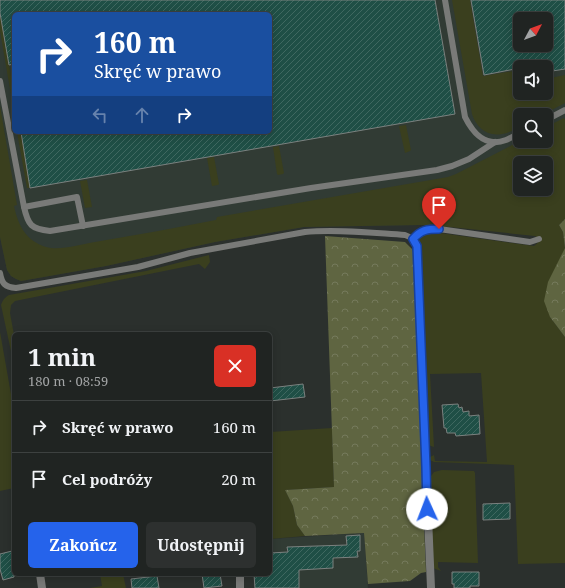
<!DOCTYPE html>
<html lang="pl">
<meta charset="utf-8">
<style>
body{margin:0;font-family:"Noto Serif",serif;background:#2d302f;color:#f1f3f6;height:100vh;display:flex;flex-direction:column;font-size:15px;white-space:nowrap}
*{box-sizing:border-box;margin:0}
p{font-size:13px;color:#a2a4a5}
.icon{flex:none;width:22px;height:22px;fill:none;stroke:currentColor;stroke-width:2;stroke-linecap:round;stroke-linejoin:round}
.map{position:relative;flex:1;overflow:hidden}
.side{position:absolute;left:12px;top:332px;width:260px;height:244px;display:flex;flex-direction:column;background:#202422;border-radius:6px;box-shadow:0 2px 10px #0003,0 0 0 1px #3d4140}
.side>*{flex:none}
.banner{position:absolute;left:12px;top:12px;width:260px;height:122px;border-radius:6px;box-shadow:0 2px 10px #0003,0 0 0 1px #3d4140;background:#1a4fa0;color:#fff;overflow:hidden}
.needle{width:26px;rotate:49deg}
.tools{position:absolute;left:513px;top:12px;display:grid;gap:8px}
.tools a{display:grid;place-items:center;width:40px;height:40px;border-radius:6px;background:#202422;box-shadow:0 2px 10px #0003,0 0 0 1px #3d4140;font-size:20px}
.pin{position:absolute;display:grid;place-items:center;width:34px;height:34px;color:#fff;margin:-41px -17px;border-radius:50% 50% 50% 0;rotate:-45deg;box-shadow:0 0 4px #0007}
.pin .icon{rotate:45deg}
.me{position:absolute;width:44px;margin:-22px;rotate:358deg;stroke-linejoin:round;filter:drop-shadow(0 0 3px #0008)}
.turn{display:flex;align-items:center;gap:14px;height:84px;padding:0 16px;font-size:18px}
.turn .icon{width:52px;height:52px;stroke-width:2.5}
.turn b{display:block;font-size:28px;line-height:34px}
.lanes{display:flex;align-items:center;height:38px;padding:0 16px;background:#0003;justify-content:center;gap:20px;direction:ltr}
.lanes .off{opacity:.35}
.round{display:grid;place-items:center;flex:none;width:42px;height:42px;border-radius:6px;background:#2d302f}
.head{display:flex;align-items:center;justify-content:space-between;height:68px;padding:0 16px}
h1{font-size:24px;font-weight:700;line-height:30px}
.primary-button{display:flex;gap:8px;margin-top:auto;padding:8px 16px}
.primary-button a{flex:1;height:46px;border-radius:6px;background:#2563eb;color:#fff;font-size:16px;font-weight:700;line-height:46px;text-align:center}
.primary-button a+a{background:#2d302f;color:#f1f3f6}
ul{padding:0;list-style:none}
li{display:flex;align-items:center;gap:12px;height:52px;padding:0 16px;border-top:1px solid #3d4140}
li div{flex:1}
li b{display:block;font-size:15px}
li em{font-style:normal}
.map>svg:first-child{display:block}
.built{fill:#313b34;fill-rule:evenodd}
.green{fill:#3a3f1e;fill-rule:evenodd}
.forest{fill:url(#forest-crowns)}
.building{fill:url(#building-hatch);stroke:#7b817f;fill-rule:evenodd}
.lines{fill:none;stroke-linecap:round;stroke-linejoin:round}
.service{stroke:#797a78;stroke-width:6}
.minor{stroke:#797a78;stroke-width:8}
.route-casing{stroke:#184099;stroke-width:10}
.route{stroke:#2563eb;stroke-width:7}
</style>
<div class="map">
<svg width="565" height="588" viewBox="0 0 565 588">
<defs>
<pattern id="forest-crowns" width="20" height="18" patternUnits="userSpaceOnUse"><rect width="20" height="18" fill="#5f6541"/><path d="M2 6a3 3 0 1 1 6 0M12 15a3 3 0 1 1 6 0" fill="none" stroke="#757a5c"/></pattern>
<pattern id="building-hatch" width="6" height="6" patternUnits="userSpaceOnUse"><rect width="6" height="6" fill="#1f4f46"/><path d="M-1 1l2-2M0 6l6-6M5 7l2-2" fill="none" stroke="#3f6860"/></pattern>
</defs>
<rect width="100%" height="100%" fill="#2b302d"/>
<!-- built -->
<g class="built">
<path d="M0,0H565V197L450,227L422,225L304,227L215,242L106,266L21,281L16,279L11,276L7,270L0,237ZM14,14H270V132H14ZM520,19H546V45H520ZM520,67H546V93H520ZM520,115H546V141H520ZM520,163H546V189H520Z"/>
<path d="M364,533L368,588H255L254,574H270V539Z"/>
</g>
<!-- green -->
<g class="green">
<path d="M452,0H470L483,76L520,70V93H546V79L565,75V103L542,115H520V127C514,130 508,133 502,134C487,137 476,127 472,114Z"/>
<path d="M0,13L14,93V112L0,31Z"/>
<path d="M0,106L17,205L14,206C18,225 26,241 46,247C60,251 81,244 95,242C135,235 176,228 216,220L217,217L448,177L456,174L520,141H546V127L564,118L565,120V219L559,225L563,232L565,248L550,317L565,337V563L518,564L514,465L434,462L430,460V457L434,455L435,461L487,462L481,373L430,374L434,447L428,445L419,240L423,234L433,232L534,246L541,240L535,236L450,227L422,225L304,227L215,242L106,266L21,281L16,279L11,276L7,270L0,237ZM520,163H546V189H520Z"/>
<path d="M406,125L411,150L410,151L405,153L399,126Z"/>
<path d="M17,132H21L30,188H27Z"/>
<path d="M279,146L284,173L283,174L278,175L277,174L273,147Z"/>
<path d="M214,157L219,184L218,185L212,186L207,158Z"/>
<path d="M87,180L92,207L85,208L80,181Z"/>
<path d="M209,255L210,262L205,269L199,264L15,301L11,305L10,313L14,335V365L1,305C3,300 4,298 9,295L146,271Z"/>
<path d="M0,332L14,411V488L0,491Z"/>
<path d="M332,428L334,487L285,490L293,506L297,525L305,536L270,539V432Z"/>
<path d="M442,470L474,471L475,473L478,563L438,562V567L441,571L433,568L429,479L434,472Z"/>
<path d="M100,574H123L126,588H90L102,586Z"/>
</g>
<!-- forest -->
<g class="forest">
<path d="M565,219V337L550,317L544,301L548,282L565,248L563,232L559,225Z"/>
<path d="M325,236L405,242L412,249L416,259L424,527L426,572L421,573L410,581L368,584L364,533L305,536L297,525L293,506L285,490L334,487Z"/>
</g>
<!-- building -->
<g class="building">
<path d="M0,0H435L455,114L30,188L21,132H270V14H14V64L9,65L0,13Z"/>
<path d="M471,0H565V69L546,72V67H544L543,64L526,67H520V68L484,75ZM520,19H546V45H520Z"/>
<path d="M303,384L305,397L270,401V388Z"/>
<path d="M458,404L459,408L462,407L463,412L469,411V416L479,415L480,434L456,436L455,433H447L446,428H444L442,405Z"/>
<path d="M510,503V519L483,520V504Z"/>
<path d="M360,535V551H357L358,557L333,558V568L299,570V588H255L254,574H270V553L288,552L287,547L347,545L346,536Z"/>
<path d="M12,551L14,561V577L3,580L0,569V554Z"/>
<path d="M452,572H479V586H470V588H454V584H452Z"/>
<path d="M202,574H220L222,586L204,588Z"/>
<path d="M157,576L159,588H132L131,579Z"/>
</g>
<g class="lines">
<!-- service -->
<g class="service">
<path d="M445,0L465,117C473,133 485,148 506,140C511,138 515,135 520,133"/>
<path d="M0,81L24,207C28,225 31,229 50,231L311,188L437,170L452,166L469,159L495,142"/>
<path d="M546,120L565,110"/>
<path d="M24,207L77,197L83,226"/>
<path d="M413,239L418,233L424,230L439,229L530,242L539,239"/>
<path d="M0,273C2,284 5,287 16,288L138,267L190,253L305,232C337,229 373,233 405,235C411,237 415,240 417,246L426,467L427,494"/>
</g>
<!-- minor -->
<g class="minor">
<path d="M427,494L431,588"/>
<path d="M40,574L42,588"/>
<path d="M240,588V574"/>
</g>
</g>
<g class="lines">
<!-- route casing -->
<g class="route-casing">
<path id="route" d="M427,509L426,467L417,246L413,239C421,230 427,229 439,229"/>
</g>
<!-- route -->
<use href="#route" class="route"/>
</g>
</svg>
<div class="tools">
<a><svg class="needle" viewBox="-14 -14 28 28"><path d="M0-13l5 13h-10z" fill="#e53935"/><path d="M0 13l5-13h-10z" fill="#a2a4a5"/></svg></a>
<a><svg class="icon" aria-label="sound" viewBox="0 0 24 24"><path d="M4 9h4l5-4v14l-5-4H4zM17 9q2 3 0 6"/></svg></a>
<a><svg class="icon" aria-label="search" viewBox="0 0 24 24"><circle cx="10" cy="10" r="6"/><path d="M15 15l6 6"/></svg></a>
<a><svg class="icon" aria-label="layers" viewBox="0 0 24 24"><path d="M12 4l9 5-9 5-9-5zM3 14l9 5 9-5"/></svg></a>
</div>
<div class="pin" style="left:439px;top:229px;background:#d93025"><svg class="icon" aria-label="arrive" viewBox="0 0 24 24"><path d="M6 21V4h12l-3 4 3 4H6"/></svg></div>
<svg class="me" style="left:427px;top:509px" viewBox="-20 -20 40 40"><circle r="19" fill="#fff"/><path d="M0-13L10 11 0 6-10 11z" fill="#2563eb"/></svg>
<div class="banner">
<div class="turn"><svg class="icon" aria-label="right" viewBox="0 0 24 24"><path d="M7 20v-9h11M14 6l5 5-5 5"/></svg><div><b>160 m</b>Skręć w prawo</div></div>
<div class="lanes"><svg class="icon off" aria-label="left" viewBox="0 0 24 24"><path d="M17 20v-9H6M10 6l-5 5 5 5"/></svg><svg class="icon off" aria-label="ahead" viewBox="0 0 24 24"><path d="M12 20V5M6 11l6-6 6 6"/></svg><svg class="icon" aria-label="right" viewBox="0 0 24 24"><path d="M7 20v-9h11M14 6l5 5-5 5"/></svg></div>
</div>
<section class="side">
<div class="head"><div><h1>1 min</h1><p>180 m · 08:59</p></div><a class="round" style="background:#d93025;color:#fff"><svg class="icon" aria-label="close" viewBox="0 0 24 24"><path d="M6 6l12 12M18 6L6 18"/></svg></a></div>
<ul>
<li><svg class="icon" aria-label="right" viewBox="0 0 24 24"><path d="M7 20v-9h11M14 6l5 5-5 5"/></svg><div><b>Skręć w prawo</b></div><em>160 m</em></li>
<li><svg class="icon" aria-label="arrive" viewBox="0 0 24 24"><path d="M6 21V4h12l-3 4 3 4H6"/></svg><div><b>Cel podróży</b></div><em>20 m</em></li>
</ul>
<div class="primary-button"><a>Zakończ</a><a>Udostępnij</a></div>
</section>
</div>
